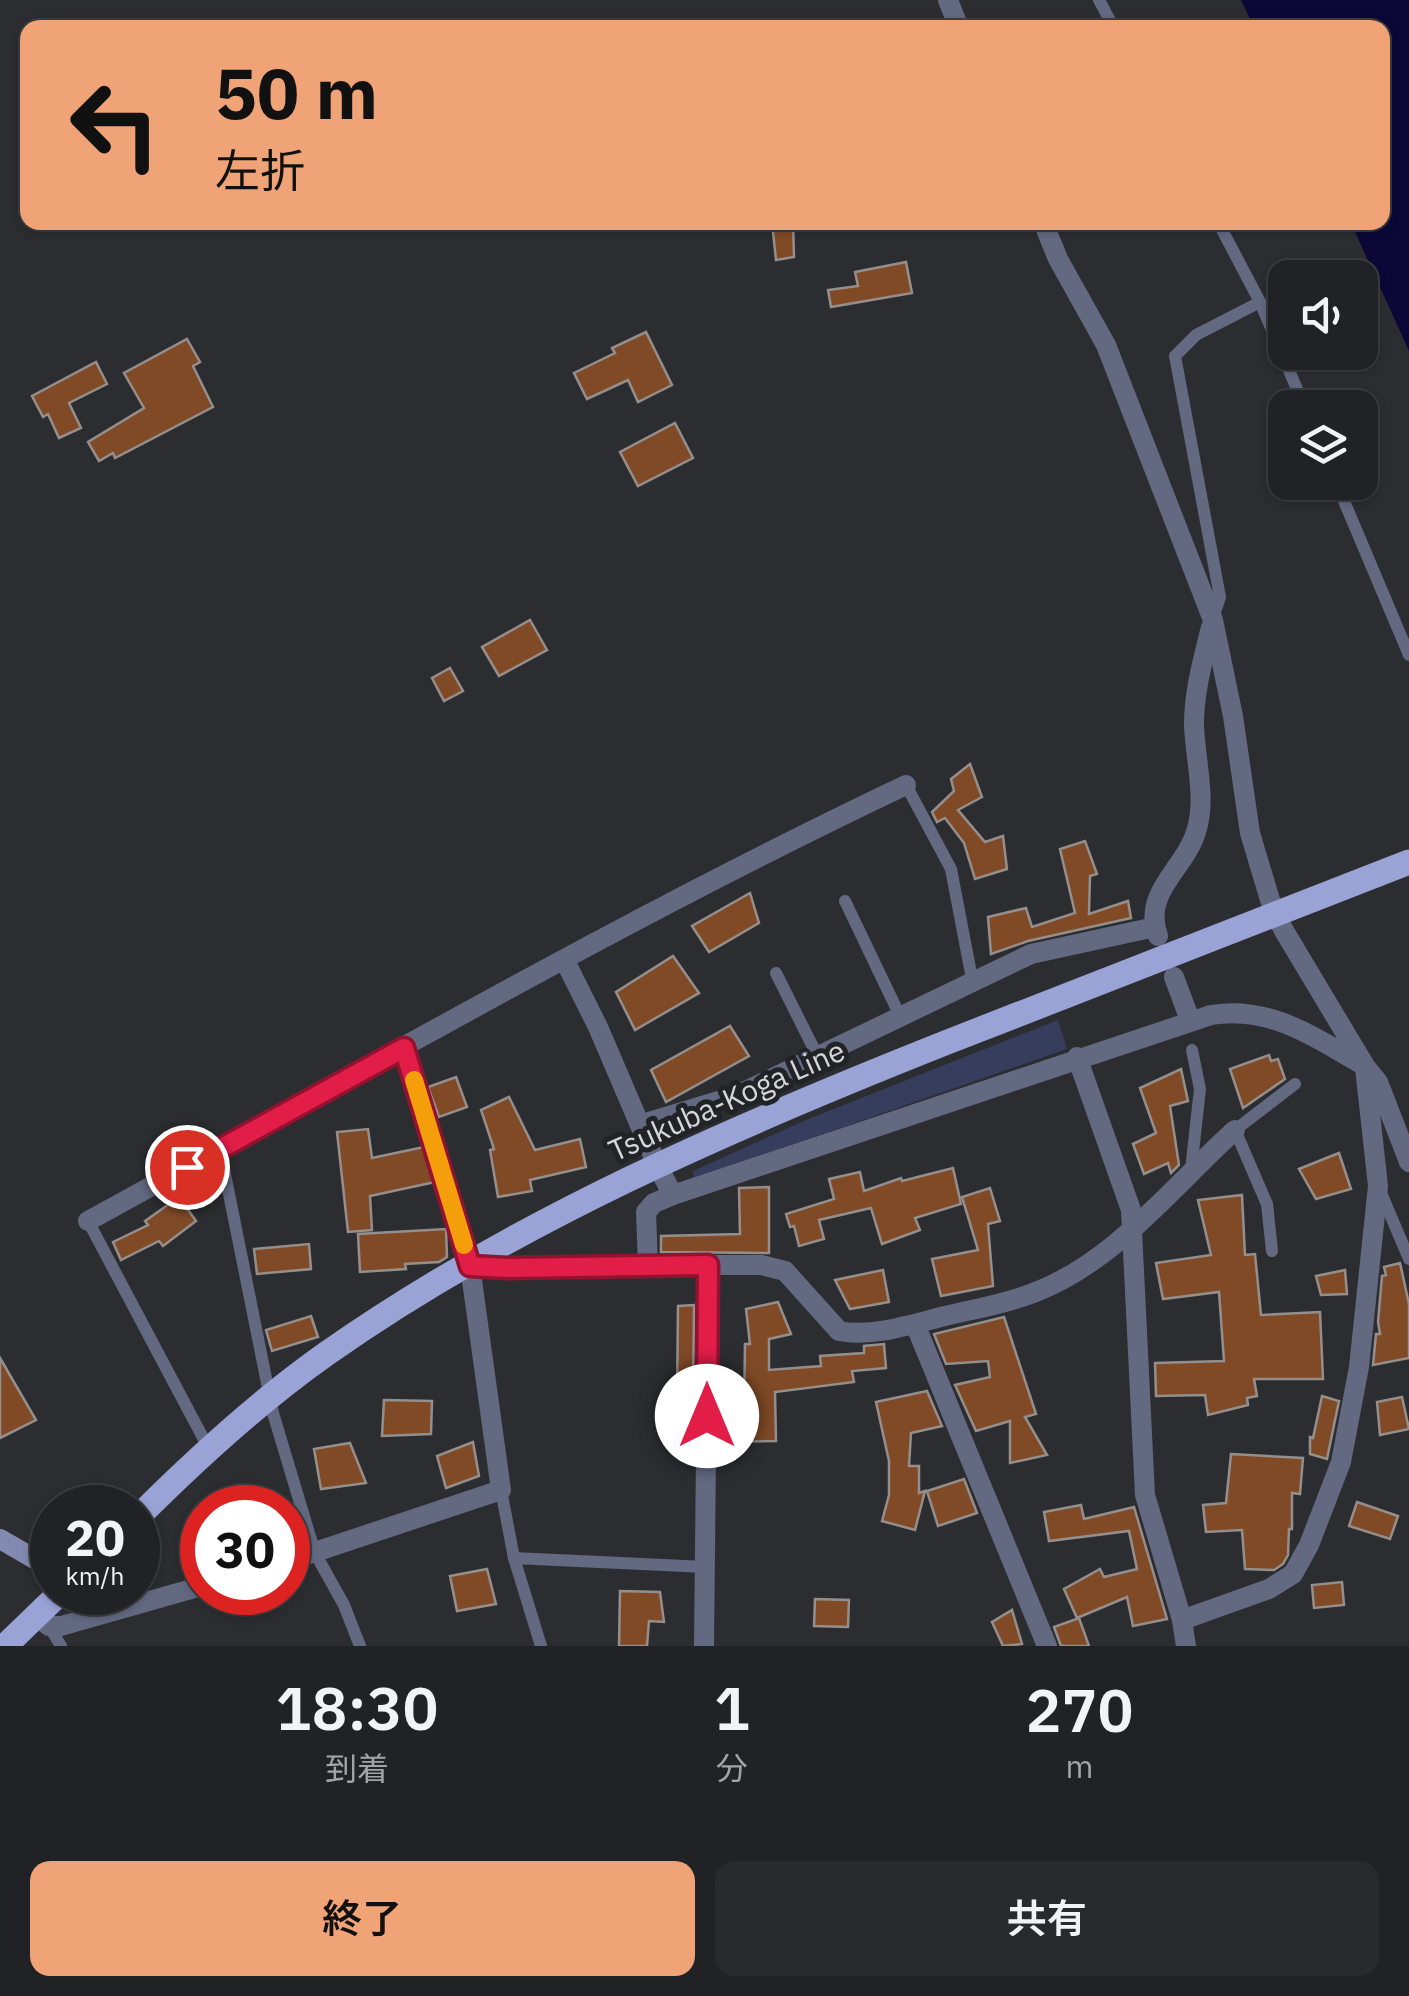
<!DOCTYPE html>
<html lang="ja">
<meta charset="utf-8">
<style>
body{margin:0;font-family:"IBM Plex Sans","Noto Sans JP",sans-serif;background:#292a2d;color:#f1f3f6;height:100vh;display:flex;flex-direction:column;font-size:38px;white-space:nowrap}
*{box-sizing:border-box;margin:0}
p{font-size:32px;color:#a2a4a7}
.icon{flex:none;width:55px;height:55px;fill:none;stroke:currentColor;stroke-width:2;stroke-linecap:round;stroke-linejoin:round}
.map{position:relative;height:1646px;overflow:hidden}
.sheet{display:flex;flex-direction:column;background:#212225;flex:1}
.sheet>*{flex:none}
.guide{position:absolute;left:20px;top:20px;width:1370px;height:210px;border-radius:20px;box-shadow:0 2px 8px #0004,0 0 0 2px #3e3f42;background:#efa376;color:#111;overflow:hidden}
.controls{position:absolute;left:1268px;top:260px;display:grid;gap:20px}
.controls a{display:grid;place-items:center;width:110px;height:110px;border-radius:20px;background:#212225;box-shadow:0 2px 8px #0004,0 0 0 2px #3e3f42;font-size:50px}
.speed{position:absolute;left:30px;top:1485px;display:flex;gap:20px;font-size:50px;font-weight:700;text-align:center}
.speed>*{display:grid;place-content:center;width:130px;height:130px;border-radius:50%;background:#212225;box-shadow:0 2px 8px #0004,0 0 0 2px #3e3f42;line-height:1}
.speed small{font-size:25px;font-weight:400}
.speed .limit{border:15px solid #d22;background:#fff;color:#111}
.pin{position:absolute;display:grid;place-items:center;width:85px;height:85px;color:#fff;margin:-42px;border:5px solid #fff;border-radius:50%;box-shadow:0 2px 10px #0007}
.me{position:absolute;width:110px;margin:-55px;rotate:0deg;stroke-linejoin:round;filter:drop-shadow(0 0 8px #0008)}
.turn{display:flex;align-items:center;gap:35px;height:210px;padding:0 30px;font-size:45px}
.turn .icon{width:130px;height:130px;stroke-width:2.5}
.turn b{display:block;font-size:70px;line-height:85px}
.eta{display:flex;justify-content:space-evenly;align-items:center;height:170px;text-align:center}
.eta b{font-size:60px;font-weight:600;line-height:70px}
.button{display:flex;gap:20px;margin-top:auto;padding:20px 30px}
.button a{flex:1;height:115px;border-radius:20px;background:#efa376;color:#111;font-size:40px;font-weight:600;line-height:115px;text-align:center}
.button a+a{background:#292a2d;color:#f1f3f6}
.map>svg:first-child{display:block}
.green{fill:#373d5c}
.water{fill:#0b0838}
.building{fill:#804a27;stroke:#948f8c;stroke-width:2.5}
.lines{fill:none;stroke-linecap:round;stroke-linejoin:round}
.lane{stroke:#636981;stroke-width:12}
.street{stroke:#636981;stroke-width:20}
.secondary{stroke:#828ab1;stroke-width:20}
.primary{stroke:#99a3d6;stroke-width:25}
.route-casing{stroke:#92132f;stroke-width:25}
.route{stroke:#e11d48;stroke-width:18}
.slow{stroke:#f59e0b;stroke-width:18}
.labels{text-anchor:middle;stroke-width:10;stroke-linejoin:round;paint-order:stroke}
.street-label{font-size:30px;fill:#d5d6d9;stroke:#222327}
</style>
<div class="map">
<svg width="1409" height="1646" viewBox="0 0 1409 1646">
<rect width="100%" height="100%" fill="#2c2d31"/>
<!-- green -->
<path class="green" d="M1058,1020L1067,1049L694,1179L693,1171L806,1120Z"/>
<!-- water -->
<path class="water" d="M1241,0H1409V351L1351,223L1382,222V28L1254,27Z"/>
<!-- building -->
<g class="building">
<path d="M772,222H793L794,257L776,260Z"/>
<path d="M906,262L912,293L831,307L828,290L858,286L855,272Z"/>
<path d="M646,332L672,385L638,402L628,380L587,399L574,373L615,353L612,348Z"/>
<path d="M187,339L200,362L193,366L213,407L115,458L113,453L99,461L88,442L144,408L124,373Z"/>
<path d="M96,362L107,384L69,403L81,428L59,438L48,414L43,417L32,396Z"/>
<path d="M675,423L693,458L638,486L620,452Z"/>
<path d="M530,620L547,650L499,676L482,647Z"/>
<path d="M450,668L463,691L444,701L432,678Z"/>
<path d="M970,764L982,797L958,810L985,842L1003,836L1007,869L975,879L964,843L945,818L937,822L932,812L954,791L951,779Z"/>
<path d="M1085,841L1097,874L1090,876L1089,914L1128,901L1131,918L1028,941L991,954L988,917L1026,908L1032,927L1075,913L1060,849Z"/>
<path d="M750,893L759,923L709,952L692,926Z"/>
<path d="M673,956L699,993L635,1030L616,992Z"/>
<path d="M730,1026L749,1056L666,1102L651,1070Z"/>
<path d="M1269,1055L1271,1061L1278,1059L1285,1079L1243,1108L1230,1069Z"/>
<path d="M1181,1069L1188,1101L1170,1106L1179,1165L1171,1173L1168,1163L1144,1174L1133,1144L1156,1133L1140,1088Z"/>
<path d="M456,1077L467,1107L439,1117L428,1087Z"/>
<path d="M509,1097L535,1150L580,1139L586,1167L530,1180L532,1191L498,1197L490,1150L494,1149L481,1110Z"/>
<path d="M368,1129L372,1158L424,1147L435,1182L370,1196L372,1230L348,1232L337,1132Z"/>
<path d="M1339,1153L1351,1189L1316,1199L1299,1169Z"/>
<path d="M953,1168L961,1204L915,1218L920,1230L882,1244L871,1208L819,1220L824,1239L799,1246L794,1226L790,1227L786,1214L834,1199L829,1179L860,1172L864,1191L901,1178L902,1181Z"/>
<path d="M769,1187V1253L661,1252V1236L740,1234L739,1188Z"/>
<path d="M990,1188L1000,1221L988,1224L993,1286L941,1296L932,1259L978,1250L962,1197Z"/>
<path d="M1242,1195L1245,1255L1255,1254L1261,1315L1320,1312L1323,1379H1254L1257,1396L1247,1398L1248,1405L1208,1415L1205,1395L1156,1396L1155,1363L1224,1361L1219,1292L1163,1299L1156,1263L1211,1255L1198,1200Z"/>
<path d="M179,1197L196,1221L163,1246L159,1241L121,1260L113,1242L148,1225L145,1221Z"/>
<path d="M446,1229L447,1257L439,1262L405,1264L406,1269L360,1272L358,1234Z"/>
<path d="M309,1244L311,1269L257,1274L254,1249Z"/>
<path d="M1400,1263L1409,1304V1358L1373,1365L1376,1334H1380L1378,1322L1382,1276L1386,1275L1384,1267Z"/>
<path d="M883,1270L889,1302L850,1309L835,1280Z"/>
<path d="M1345,1270L1347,1294L1321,1295L1316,1276Z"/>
<path d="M778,1302L791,1334L769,1339V1370L821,1366L820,1356L864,1353V1346L884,1344L886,1368L852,1371L854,1382L775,1392L776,1441L726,1442L725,1410H744L745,1344H750L746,1309Z"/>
<path d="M694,1305L693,1399L677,1400L678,1306Z"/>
<path d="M311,1316L318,1337L272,1351L266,1330Z"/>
<path d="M1004,1317L1036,1414L1025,1417L1047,1455L1010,1463V1421L976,1431L955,1385L990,1377L988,1361L946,1364L934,1334Z"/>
<path d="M0,1358L36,1420L0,1438Z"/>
<path d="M927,1391L942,1426L911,1433L909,1466H919V1493L925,1491L915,1530L882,1521L889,1495V1461L876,1402Z"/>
<path d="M1322,1396L1339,1401L1327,1459L1310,1454V1437L1313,1438Z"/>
<path d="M1402,1397L1409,1429L1380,1435L1377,1402Z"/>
<path d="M384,1400L432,1401L431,1434L382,1436Z"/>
<path d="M473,1442L479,1476L446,1488L437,1456Z"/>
<path d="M350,1443L366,1483L321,1489L314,1449Z"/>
<path d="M1231,1454L1303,1458L1300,1494L1292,1493V1529H1289L1288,1555L1283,1564L1274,1570L1245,1569L1242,1530L1206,1532L1203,1505L1226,1503Z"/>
<path d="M964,1479L977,1513L938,1526L927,1491Z"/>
<path d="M1357,1502L1398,1516L1390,1539L1349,1526Z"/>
<path d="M1081,1505L1084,1519L1134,1507L1167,1619L1133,1626L1127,1597L1077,1618L1064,1589L1100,1569L1104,1577L1137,1569L1129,1531L1049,1541L1044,1512Z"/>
<path d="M487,1569L496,1604L457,1611L450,1576Z"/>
<path d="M1342,1582L1344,1605L1314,1608L1312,1585Z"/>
<path d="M620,1591L660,1592L664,1622L649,1621L647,1646H619Z"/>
<path d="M815,1599L849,1600L848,1627L814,1626Z"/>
<path d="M1012,1610L1022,1644L1003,1646L992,1622Z"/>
<path d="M1079,1618L1089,1646H1061L1054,1627Z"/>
</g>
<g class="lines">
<!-- lane -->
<g class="lane">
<path d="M1099,0L1114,28"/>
<path d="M1218,222L1260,302L1305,408"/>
<path d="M1336,482L1409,655"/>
<path d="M1213,618L1220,597L1175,356L1196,335L1260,302"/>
<path d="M906,785L951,869L973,984"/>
<path d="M845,901L901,1018"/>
<path d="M776,973L818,1057"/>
<path d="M405,1048L469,1263"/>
<path d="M220,1149L273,1413L315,1553L344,1605L360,1646"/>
<path d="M1191,1170L1200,1089L1192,1050"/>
<path d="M1379,1188L1409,1259"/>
<path d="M88,1221L209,1449"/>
<path d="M1272,1251L1267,1204L1235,1130L1295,1084"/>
<path d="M501,1490L514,1558L706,1567"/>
<path d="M514,1558L541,1646"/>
<path d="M49,1626L61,1646"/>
</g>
<!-- street -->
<g class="street">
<path d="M948,0L959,28"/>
<path d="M1043,222L1058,259L1106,345L1213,620L1233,716L1250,833L1270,900L1283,929L1365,1066L1378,1082L1409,1162"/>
<path d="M1158,936C1142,892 1185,869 1196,832C1207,798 1195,760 1194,725C1194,691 1203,660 1211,627"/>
<path d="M565,961L598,1027L657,1165L673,1195L1211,1015C1269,1005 1314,1037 1363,1065"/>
<path d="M1174,977L1190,1020"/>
<path d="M1077,1057L1131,1210L1145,1495L1182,1620L1186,1646"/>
<path d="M642,1124L735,1096L1031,954L1155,927"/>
<path d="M88,1221C359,1073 627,917 906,785"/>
<path d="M708,1265H761L785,1271L839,1331C870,1337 907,1326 937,1318C968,1310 1003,1305 1033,1293C1114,1263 1173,1186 1235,1130"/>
<path d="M648,1266L646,1212L654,1203L673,1195"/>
<path d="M915,1324L1047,1646"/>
<path d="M288,1561L501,1490L470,1266L507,1268L708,1265L704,1646"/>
<path d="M37,1616L49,1626H61L202,1586"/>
<path d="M1182,1620L1269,1589L1293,1574L1309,1545L1341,1462L1359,1367L1378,1186L1365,1068"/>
</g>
<!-- secondary -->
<path class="secondary" d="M0,1539L52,1569"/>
<!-- primary -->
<g class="primary">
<path d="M138,1517C196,1459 258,1402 326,1354C515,1221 731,1128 945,1043C1099,982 1254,923 1409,862"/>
<path d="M5,1646L61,1592"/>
</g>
</g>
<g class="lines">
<!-- route casing -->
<g class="route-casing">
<path id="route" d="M187,1167L404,1048L470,1266L507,1268L708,1265L707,1416"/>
</g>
<!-- route -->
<use href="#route" class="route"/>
<!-- slow -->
<path class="slow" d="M414,1080L464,1245"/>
</g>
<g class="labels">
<!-- street labels -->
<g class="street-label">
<text transform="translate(727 1101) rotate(-24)" y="10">Tsukuba-Koga Line</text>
</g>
</g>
</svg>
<div class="controls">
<a><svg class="icon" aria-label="sound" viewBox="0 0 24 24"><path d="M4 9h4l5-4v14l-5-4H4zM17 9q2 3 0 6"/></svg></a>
<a><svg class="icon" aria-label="layers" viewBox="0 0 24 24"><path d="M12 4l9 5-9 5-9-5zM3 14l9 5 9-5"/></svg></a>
</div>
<div class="speed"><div>20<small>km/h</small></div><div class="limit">30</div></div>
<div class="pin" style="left:187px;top:1167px;background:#d93025"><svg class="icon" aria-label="arrive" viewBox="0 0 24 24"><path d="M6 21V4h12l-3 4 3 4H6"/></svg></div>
<svg class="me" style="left:707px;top:1416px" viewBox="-20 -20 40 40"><circle r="19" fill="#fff"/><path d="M0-13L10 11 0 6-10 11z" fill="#e11d48"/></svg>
<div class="guide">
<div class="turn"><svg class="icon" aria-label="left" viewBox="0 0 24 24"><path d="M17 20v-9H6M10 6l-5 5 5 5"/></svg><div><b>50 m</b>左折</div></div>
</div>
</div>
<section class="sheet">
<div class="eta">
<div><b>18:30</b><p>到着</p></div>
<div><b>1</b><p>分</p></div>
<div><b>270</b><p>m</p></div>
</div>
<div class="button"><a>終了</a><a>共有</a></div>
</section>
